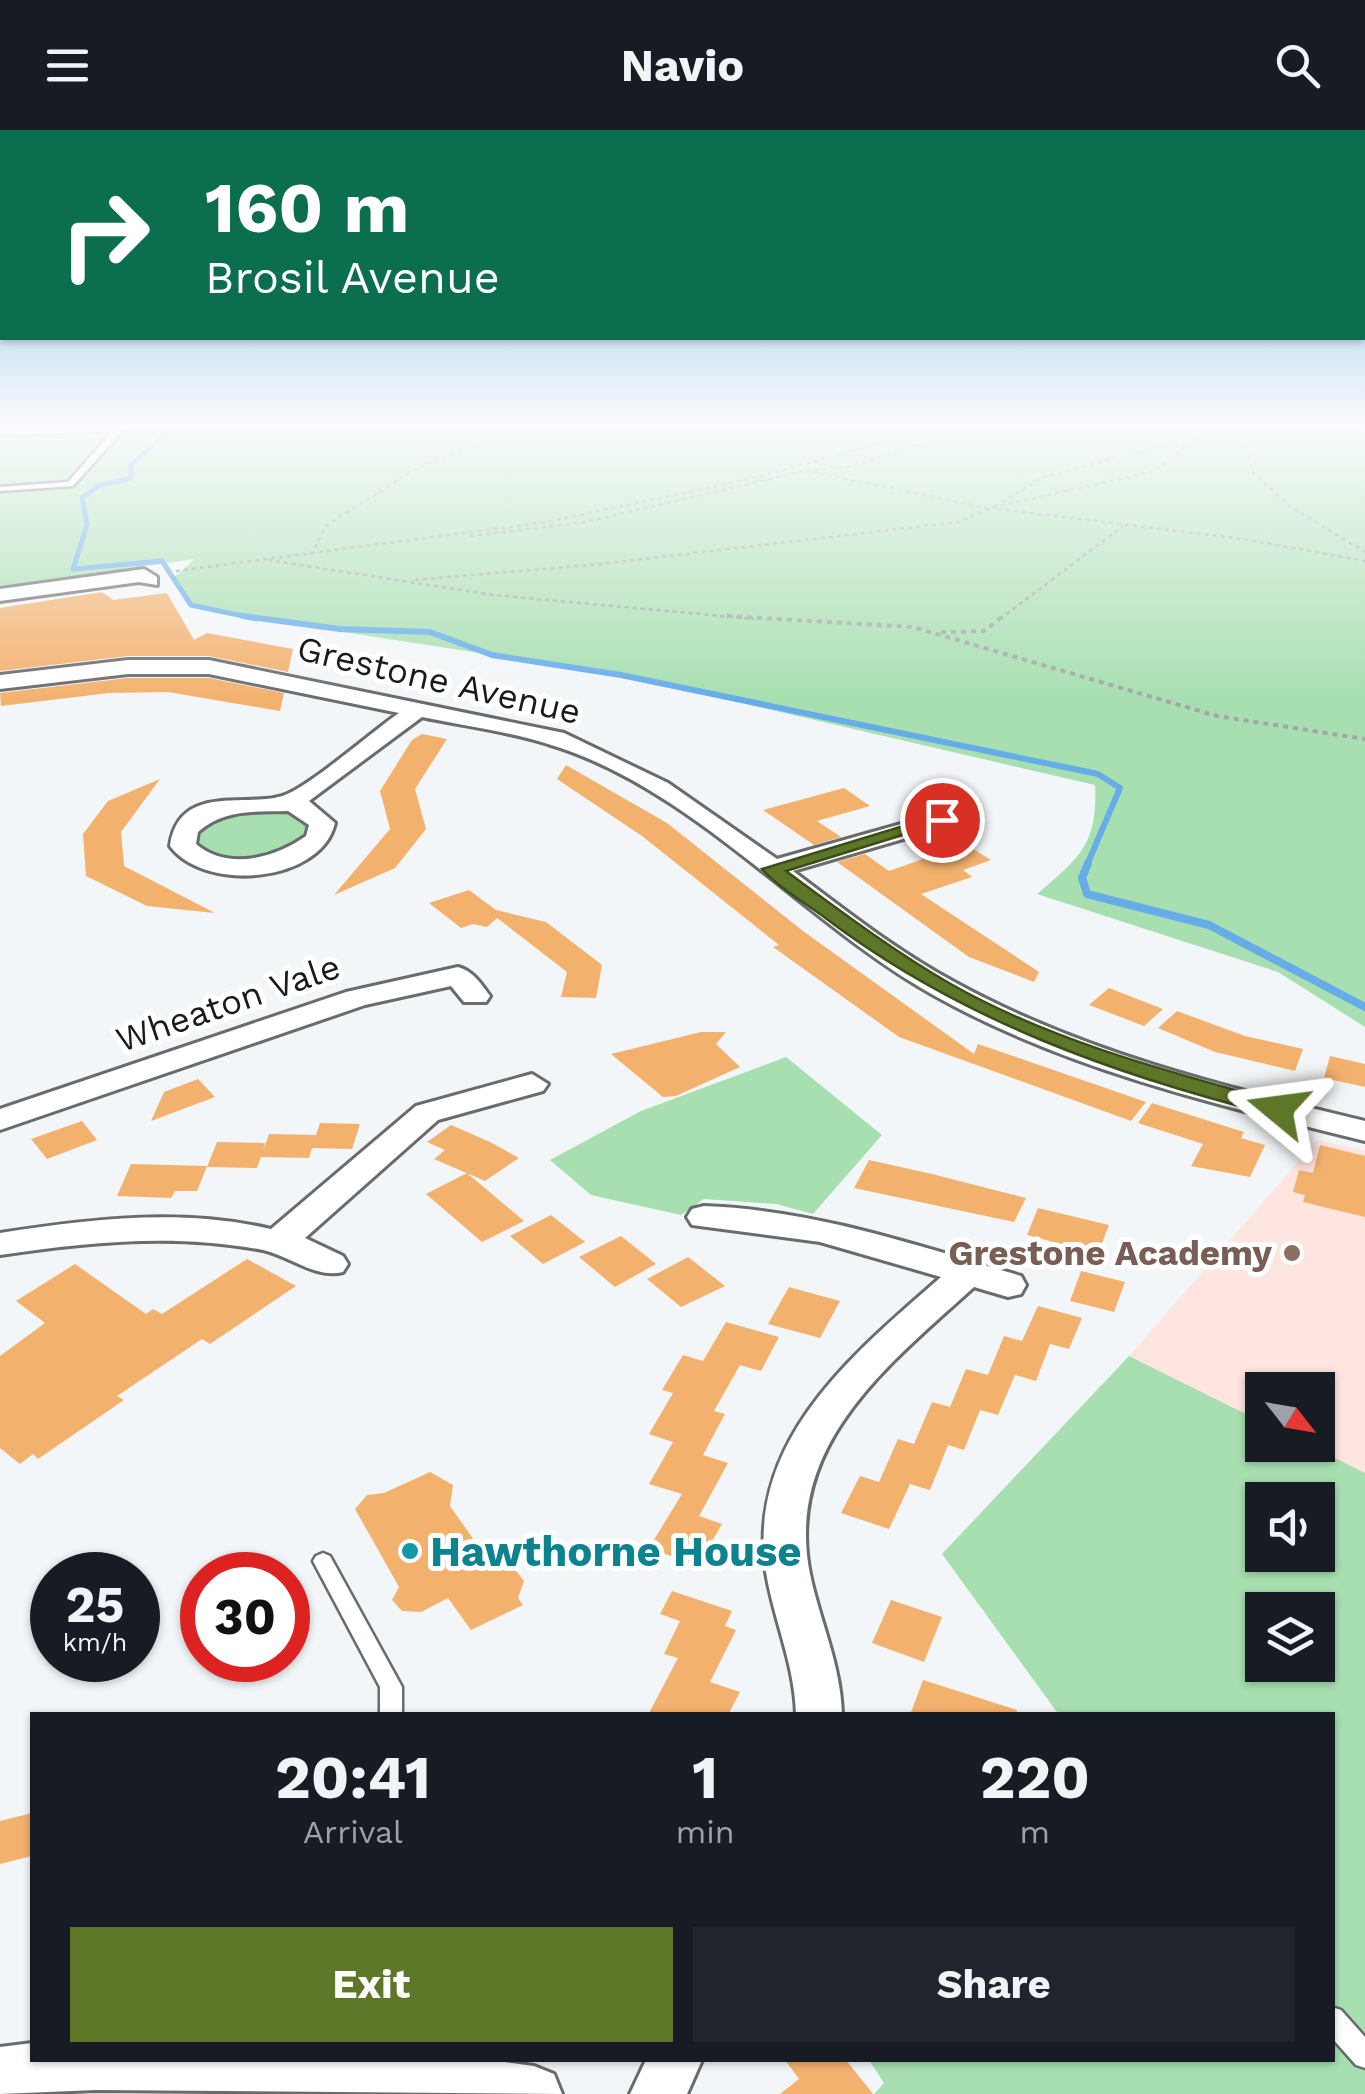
<!DOCTYPE html>
<style>
body{margin:0;font-family:"Work Sans",sans-serif;background:#20242c;color:#f1f3f6;height:100vh;display:flex;flex-direction:column;font-size:38px;white-space:nowrap}
*{box-sizing:border-box;margin:0}
p{font-size:32px;color:#9ea1a6}
.icon{flex:none;width:55px;height:55px;fill:none;stroke:currentColor;stroke-width:2;stroke-linecap:round;stroke-linejoin:round}
.map{position:relative;flex:1;overflow:hidden}
.panel{position:absolute;left:30px;top:1582px;width:1305px;height:350px;display:flex;flex-direction:column;background:#171b24;border-radius:0px;box-shadow:0 2px 8px #0004}
.panel>*{flex:none}
.hud{position:absolute;left:0px;top:0px;width:1365px;height:210px;box-shadow:0 2px 8px #0004;background:#0b6e4f;color:#fff;overflow:hidden}
.needle{width:65px;rotate:121deg}
.controls{position:absolute;left:1245px;top:1242px;display:grid;gap:20px}
.controls a{display:grid;place-items:center;width:90px;height:90px;border-radius:0px;background:#171b24;box-shadow:0 2px 8px #0004;font-size:50px}
.speed{position:absolute;left:30px;top:1422px;display:flex;gap:20px;font-size:50px;font-weight:700;text-align:center}
.speed>*{display:grid;place-content:center;width:130px;height:130px;border-radius:50%;background:#171b24;box-shadow:0 2px 8px #0004;line-height:1}
.speed small{font-size:25px;font-weight:400}
.speed .limit{border:15px solid #d22;background:#fff;color:#111}
.pin{position:absolute;display:grid;place-items:center;width:85px;height:85px;color:#fff;margin:-42px;border:5px solid #fff;border-radius:50%;box-shadow:0 2px 10px #0007}
.me{position:absolute;width:110px;margin:-55px;rotate:286deg;stroke-linejoin:round;filter:drop-shadow(0 0 8px #0008)}
.turn{display:flex;align-items:center;gap:35px;height:210px;padding:0 40px;font-size:45px}
.turn .icon{width:130px;height:130px;stroke-width:2.5}
.turn b{display:block;font-size:70px;line-height:85px}
.eta{display:flex;justify-content:space-evenly;align-items:center;height:170px;text-align:center}
.eta b{font-size:60px;font-weight:700;line-height:70px}
.cta{display:flex;gap:20px;margin-top:auto;padding:20px 40px}
.cta a{flex:1;height:115px;border-radius:0px;background:#5e7627;color:#fff;font-size:40px;font-weight:700;line-height:115px;text-align:center}
.cta a+a{background:#20242c;color:#f1f3f6}
header{display:flex;justify-content:space-between;align-items:center;height:130px;padding:0 40px;background:#171b24;font-size:45px;font-weight:700}
.map>svg:first-child{display:block}
.education{fill:#ffe5e0}
.green{fill:#a7dfb0;fill-rule:evenodd}
.lines{fill:none;stroke-linecap:round;stroke-linejoin:round}
.stream-far2{stroke:#66ace9;stroke-width:5}
.stream-far1{stroke:#66ace9;stroke-width:6}
.stream{stroke:#66ace9;stroke-width:8}
.building{fill:#f3b16e}
.service-casing{stroke:#696b6d;stroke-width:5}
.minor-casing{stroke:#696b6d;stroke-width:6}
.path-far1{stroke:#a3a5a6;stroke-width:2.5;stroke-dasharray:4 4;stroke-linecap:butt}
.path{stroke:#a3a5a6;stroke-width:4;stroke-dasharray:5 5;stroke-linecap:butt}
.service{fill:#fff;fill-rule:evenodd}
.minor{fill:#fff;fill-rule:evenodd}
.route{fill:#5e7627;stroke:#3d4d19;stroke-width:2.5}
.education-dot{fill:#8d6e63;stroke:#fff;stroke-width:4}
.culture-dot{fill:#0f9aa8;stroke:#fff;stroke-width:4}
.labels{text-anchor:middle;stroke-width:10;stroke-linejoin:round;paint-order:stroke}
.street-label{font-size:35px;fill:#191a1a;stroke:#fff}
.education-label{font-size:35px;font-weight:bold;fill:#785e54;stroke:#fff;text-anchor:end}
.near-culture-label{font-size:42px;font-weight:bold;fill:#0d838f;stroke:#fff;text-anchor:start}
</style>
<header><svg class="icon" aria-label="menu" viewBox="0 0 24 24"><path d="M4 6h16M4 12h16M4 18h16"/></svg>Navio<svg class="icon" aria-label="search" viewBox="0 0 24 24"><circle cx="10" cy="10" r="6"/><path d="M15 15l6 6"/></svg></header>
<div class="map">
<svg width="1365" height="1964" viewBox="0 0 1365 1964">
<rect width="100%" height="100%" fill="#f3f6f8"/>
<!-- education -->
<path class="education" d="M1317,1010L1365,1020V1343L1309,1315H1318V1260H1262V1292L1129,1226Z"/>
<!-- green -->
<g class="green">
<path d="M0,295H1365V897L1278,842L1037,764C1080,727 1098,714 1095,655L616,544L233,485L191,475L172,449L195,429L0,457Z"/>
<path d="M281,679L307,691L308,704C288,732 218,743 197,712L200,699L228,683Z"/>
<path d="M786,927L882,1005L813,1084L776,1074L704,1069L681,1085L591,1065L550,1030L641,981Z"/>
<path d="M1129,1226L1262,1292V1315H1309L1365,1343V1964H874L884,1953L869,1930H1332V1585H1059L942,1424ZM1262,1370H1318V1425H1262ZM1262,1480H1318V1535H1262Z"/>
</g>
<g class="lines">
<!-- stream-far2 -->
<path class="stream-far2" d="M175,295L131,335V348L98,356L82,368L87,395L73,439L162,431L191,475L257,489"/>
<!-- stream-far1 -->
<path class="stream-far1" d="M243,486L340,499L430,502L492,525L621,545L1098,644L1120,658L1087,735"/>
<!-- stream -->
<path class="stream" d="M1088,733L1082,748L1087,764L1209,795L1365,877"/>
</g>
<!-- building -->
<g class="building">
<path d="M102,462L113,470L167,463L194,510L207,503L293,519L288,542L209,526H128L0,541V478Z"/>
<path d="M128,548H209L284,563L280,581L168,562L109,563L1,576L0,563Z"/>
<path d="M422,604L447,609L415,659L426,699L395,738L334,765L390,699L380,661L412,610Z"/>
<path d="M566,635L667,693L803,801L974,924L978,914L1146,972L1131,991L899,907L773,817L779,815L642,706L557,649Z"/>
<path d="M160,649L121,702L124,736L215,783L147,776L86,746L83,704L108,671Z"/>
<path d="M844,658L870,676L817,691L841,707L814,715L763,680Z"/>
<path d="M965,714L991,730L963,740L972,747L921,764L1039,842L1034,852L969,827L837,732L865,724L889,741Z"/>
<path d="M469,760L496,780L546,792L602,835L596,868L561,867L567,842L497,788L487,797L473,794L461,798L429,773Z"/>
<path d="M1109,858L1137,869L1163,879L1144,896L1089,875Z"/>
<path d="M1177,881L1245,906L1303,919L1295,941L1215,922L1158,898Z"/>
<path d="M701,902H726L716,914L740,937L676,966L663,967L611,924Z"/>
<path d="M1330,926L1365,934V957L1324,948Z"/>
<path d="M198,949L215,967L151,991L164,962Z"/>
<path d="M1152,973L1244,1002L1241,1008L1265,1015L1250,1047L1191,1036L1203,1014L1138,993Z"/>
<path d="M82,991L97,1010L47,1029L31,1009Z"/>
<path d="M320,993L360,994L352,1019L312,1018L309,1028L261,1027L257,1038L207,1037L217,1012L265,1013L263,1021L269,1004L316,1005Z"/>
<path d="M451,995L490,1012L519,1028L485,1051L434,1029L445,1020L427,1012Z"/>
<path d="M1320,1015L1365,1026V1087L1303,1072L1305,1065L1293,1062L1299,1040L1313,1043Z"/>
<path d="M869,1030L932,1044L1026,1068L1014,1092L854,1058Z"/>
<path d="M131,1034L207,1036L197,1061H175L171,1068L117,1066Z"/>
<path d="M467,1043L524,1091L482,1112L426,1064Z"/>
<path d="M1038,1078L1109,1095L1098,1124L1027,1105Z"/>
<path d="M551,1085L585,1112L543,1134L510,1106Z"/>
<path d="M621,1106L656,1134L615,1157L579,1127Z"/>
<path d="M688,1127L725,1156L681,1177L647,1149Z"/>
<path d="M247,1129L296,1156L210,1214L202,1209L117,1266L124,1270L38,1329L33,1324L20,1334L0,1318V1226L45,1193L16,1171L75,1134L146,1184L153,1179L162,1184Z"/>
<path d="M1081,1141L1125,1152L1114,1182L1070,1171Z"/>
<path d="M789,1157L840,1171L820,1208L768,1194Z"/>
<path d="M1038,1176L1082,1188L1069,1219L1050,1214L1036,1251L1015,1245L998,1285L980,1280L964,1320L948,1315L930,1360L910,1354L889,1399L841,1383L860,1346L879,1352L898,1309L914,1314L932,1272L950,1277L966,1239L988,1245L1004,1206L1022,1211Z"/>
<path d="M726,1192L779,1207L761,1241L740,1235L714,1281L725,1284L703,1325L728,1333L699,1386L722,1394L698,1436L649,1418L682,1364L649,1354L673,1312L649,1304L673,1263L662,1260L683,1225L703,1231Z"/>
<path d="M430,1342L453,1355L450,1376L493,1437L514,1438L524,1451L518,1468L523,1475L471,1500L448,1468L421,1482L402,1481L392,1470L399,1457L355,1379L367,1365L384,1363Z"/>
<path d="M672,1461L732,1481L725,1496L736,1500L710,1552L740,1562L728,1585H648L678,1528L664,1524L680,1491L660,1484Z"/>
<path d="M891,1470L942,1487L924,1532L872,1513Z"/>
<path d="M923,1550L1017,1580L1016,1585H910Z"/>
<path d="M32,1683V1726L0,1734V1691Z"/>
<path d="M785,1930H846L873,1964H780L799,1949Z"/>
</g>
<g class="lines">
<!-- service casing -->
<g class="service-casing">
<g id="service">
<path d="M124,295H134L122,301L73,356L0,361V357L68,352L113,301L0,305V301Z"/>
<path d="M323,1423L330,1426L402,1557V1585H380V1557L313,1431L316,1426Z"/>
<path d="M1332,1877L1341,1880L1365,1907V1938L1356,1935L1332,1908Z"/>
</g>
</g>
<!-- minor casing -->
<g class="minor-casing">
<g id="minor">
<path d="M144,439L157,447V455L139,452L0,471V459Z"/>
<path d="M128,530H209L564,603L668,653L777,729L933,685H951L955,690L951,695L793,741C846,781 898,822 956,853C1084,923 1225,957 1365,991V1011C1218,975 1068,940 935,866C804,793 693,657 548,614C508,601 464,596 422,587L309,671L335,693C321,753 205,763 170,716C179,651 249,679 285,665C310,656 373,601 399,583L209,544H128L0,559V545ZM288,681L309,695L306,706C275,728 228,741 196,714L198,702C224,679 254,682 288,681Z"/>
<path d="M458,837C473,841 481,854 490,866L486,872H464L451,856L365,875L0,1000V979L346,862Z"/>
<path d="M532,944L548,954L543,961L438,990L305,1108L343,1126L348,1134L343,1142C316,1149 290,1126 263,1120C174,1103 88,1112 0,1125V1103C90,1089 181,1078 271,1099L416,976Z"/>
<path d="M704,1076C814,1080 916,1115 1021,1146L1026,1155L1021,1164L1008,1167L974,1157C888,1235 784,1315 810,1444C820,1492 841,1535 842,1585H796C795,1535 774,1491 766,1442C746,1311 852,1225 941,1147L820,1112L692,1095L687,1087L692,1079Z"/>
<path d="M32,1913V1930H489L534,1936L554,1944L562,1964L96,1960L0,1964V1917Z"/>
<path d="M646,1930H702L687,1964H630Z"/>
</g>
</g>
<!-- path-far1 -->
<g class="path-far1">
<path d="M1244,295L1251,341L1291,377L1365,422"/>
<path d="M812,342L988,378"/>
<path d="M995,376L1044,347L1196,306"/>
<path d="M998,379L1243,409L1365,431"/>
<path d="M470,406L585,392L804,341L849,337L983,295"/>
<path d="M311,425L326,396L419,337L524,295"/>
<path d="M268,430L493,465L754,489"/>
<path d="M168,442L546,392L750,349L950,295"/>
<path d="M415,450L600,434L958,392L990,378L1155,341L1198,306L1247,295"/>
<path d="M1000,489L1123,396"/>
</g>
<!-- path -->
<g class="path">
<path d="M727,486L913,497L1217,586L1365,609"/>
<path d="M941,502L984,501L1003,486"/>
</g>
<!-- service -->
<use href="#service" class="service"/>
<!-- minor -->
<use href="#minor" class="minor"/>
</g>
<!-- sky -->
<linearGradient id="sky" x2="0" y2="1"><stop stop-color="#74b1e8"/><stop offset="0.52" stop-color="#fafbfc"/><stop offset="1" stop-color="#fafbfc" stop-opacity="0"/></linearGradient>
<rect width="1365" height="570" fill="url(#sky)"/>
<!-- route -->
<path class="route" d="M936,686L951,690L786,741C839,780 892,820 949,853C1052,912 1173,943 1286,974V984L1278,986C1117,946 961,890 828,790C807,774 780,759 762,739Z"/>
<!-- markers -->
<circle class="education-dot" cx="1292" cy="1123" r="10"/>
<circle class="culture-dot" cx="410" cy="1421" r="10"/>
<g class="labels">
<!-- street labels -->
<g class="street-label">
<text transform="translate(439 550) rotate(13)" y="12">Grestone Avenue</text>
<text transform="translate(228 873) rotate(-19)" y="12">Wheaton Vale</text>
</g>
<!-- education labels -->
<g class="education-label">
<text x="1272" y="1135">Grestone Academy</text>
</g>
<!-- near-culture labels -->
<g class="near-culture-label">
<text x="430" y="1436">Hawthorne House</text>
</g>
</g>
</svg>
<div class="controls">
<a><svg class="needle" viewBox="-14 -14 28 28"><path d="M0-13l5 13h-10z" fill="#e53935"/><path d="M0 13l5-13h-10z" fill="#9ea1a6"/></svg></a>
<a><svg class="icon" aria-label="sound" viewBox="0 0 24 24"><path d="M4 9h4l5-4v14l-5-4H4zM17 9q2 3 0 6"/></svg></a>
<a><svg class="icon" aria-label="layers" viewBox="0 0 24 24"><path d="M12 4l9 5-9 5-9-5zM3 14l9 5 9-5"/></svg></a>
</div>
<div class="speed"><div>25<small>km/h</small></div><div class="limit">30</div></div>
<div class="pin" style="left:942px;top:690px;background:#d93025"><svg class="icon" aria-label="arrive" viewBox="0 0 24 24"><path d="M6 21V4h12l-3 4 3 4H6"/></svg></div>
<svg class="me" style="left:1278px;top:979px" viewBox="-20 -20 40 40"><path d="M0-17L14 15 0 8-14 15z" fill="#5e7627" stroke="#fff" stroke-width="4"/></svg>
<div class="hud">
<div class="turn"><svg class="icon" aria-label="right" viewBox="0 0 24 24"><path d="M7 20v-9h11M14 6l5 5-5 5"/></svg><div><b>160 m</b>Brosil Avenue</div></div>
</div>
<section class="panel">
<div class="eta">
<div><b>20:41</b><p>Arrival</p></div>
<div><b>1</b><p>min</p></div>
<div><b>220</b><p>m</p></div>
</div>
<div class="cta"><a>Exit</a><a>Share</a></div>
</section>
</div>
